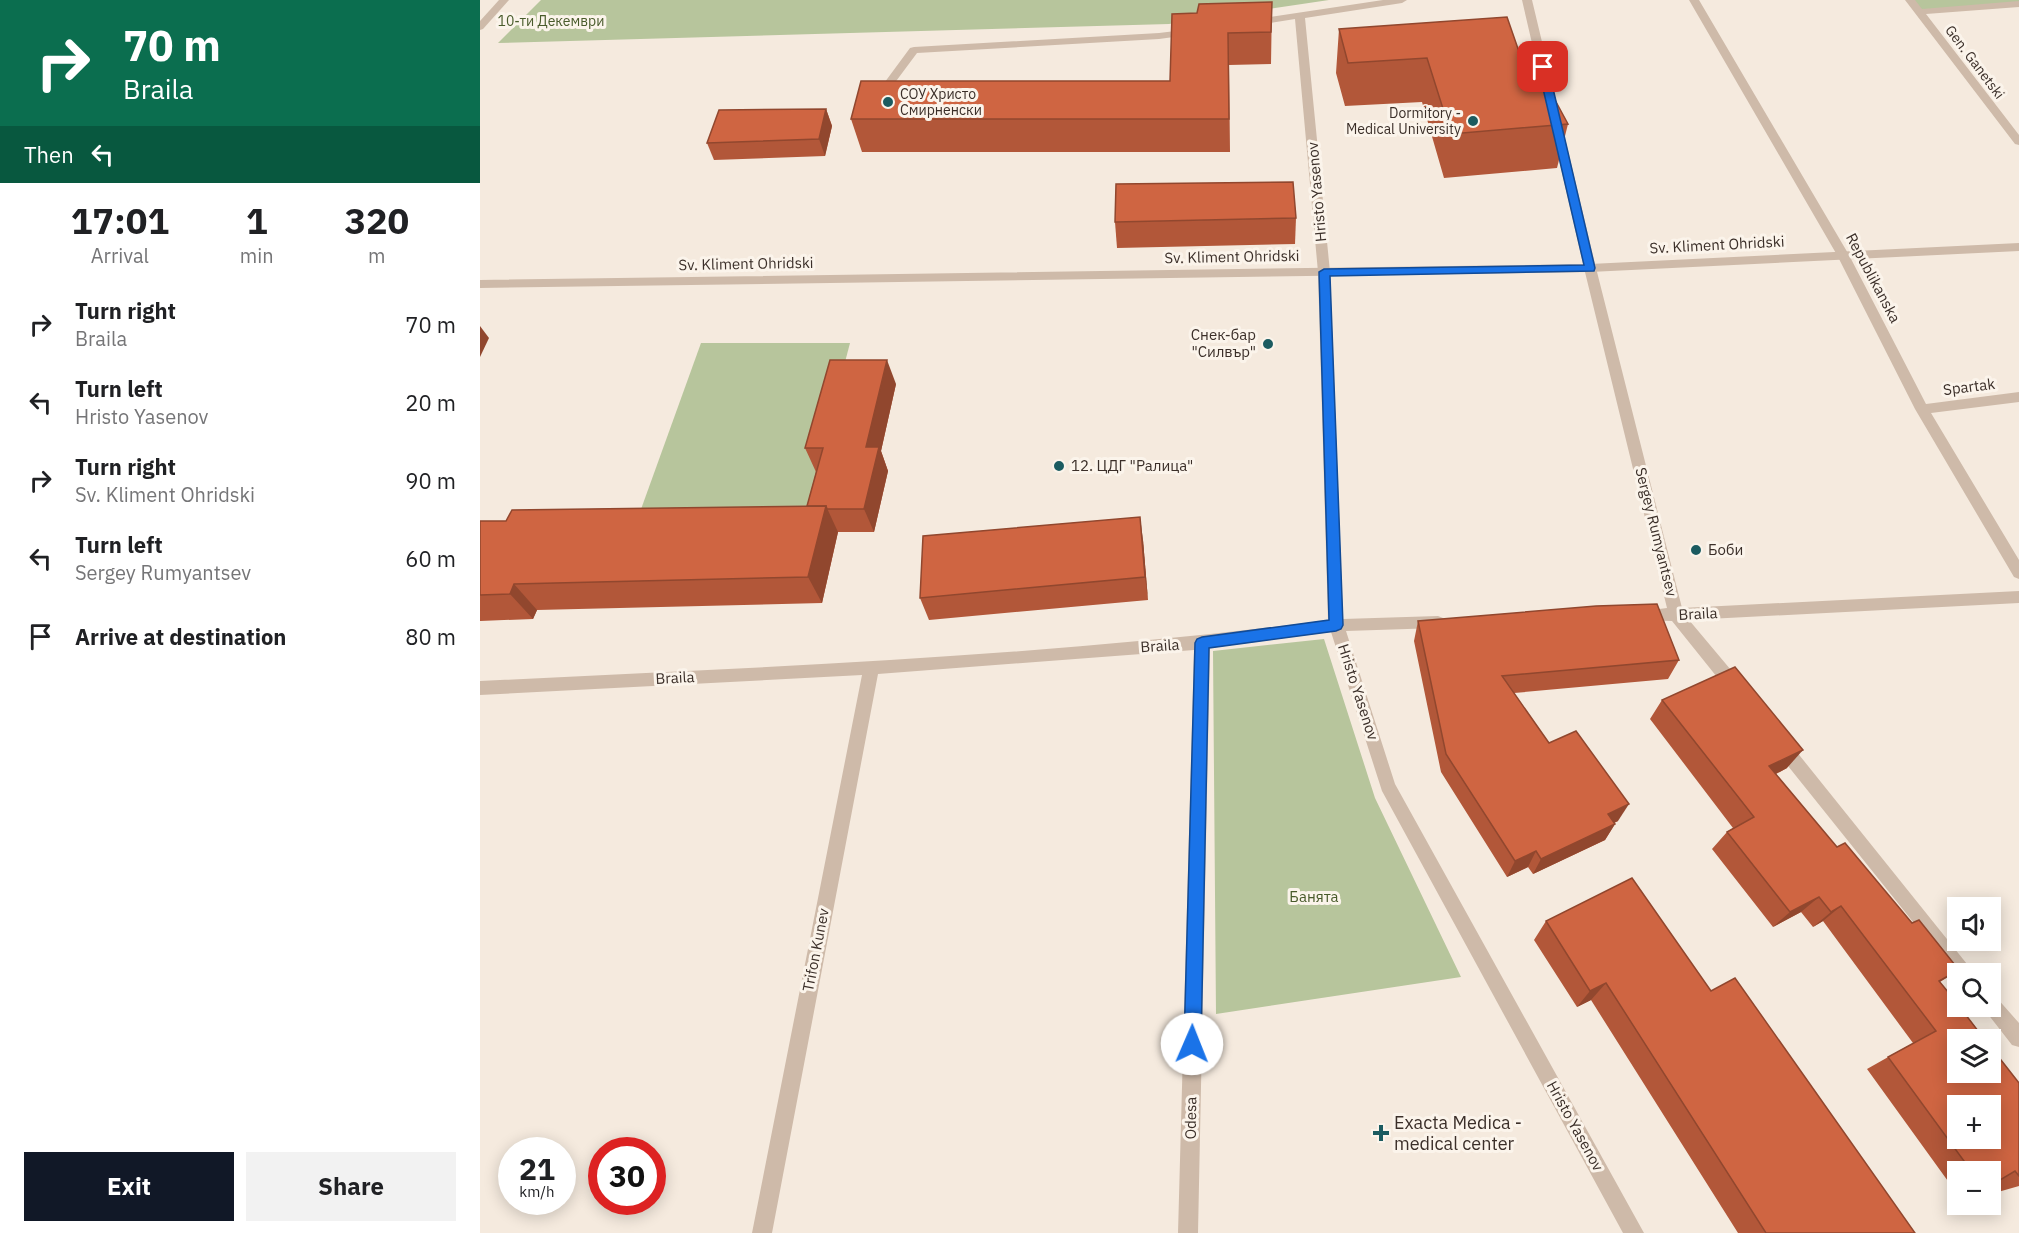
<!DOCTYPE html>
<meta charset="utf-8">
<style>
body{margin:0;font-family:"IBM Plex Sans",sans-serif;background:#f2f2f2;color:#202124;height:100vh;display:flex;flex-direction:column;font-size:22px;white-space:nowrap}
*{box-sizing:border-box;margin:0}
p{font-size:20px;color:#757577}
.icon{flex:none;width:33px;height:33px;fill:none;stroke:currentColor;stroke-width:2;stroke-linecap:round;stroke-linejoin:round}
.map{position:relative;flex:1;overflow:hidden}
.details{display:flex;flex-direction:column;background:#fff;width:480px}
.details>*{flex:none}
.top-card{background:#0b6e4f;color:#fff;overflow:hidden}
.tools{position:absolute;left:1467px;top:897px;display:grid;gap:12px}
.tools a{display:grid;place-items:center;width:54px;height:54px;border-radius:0px;background:#fff;box-shadow:0 3px 15px #0003;font-size:30px}
.speed{position:absolute;left:18px;top:1137px;display:flex;gap:12px;font-size:30px;font-weight:700;text-align:center}
.speed>*{display:grid;place-content:center;width:78px;height:78px;border-radius:50%;background:#fff;box-shadow:0 3px 15px #0003;line-height:1}
.speed small{font-size:15px;font-weight:400}
.speed .limit{border:9px solid #d22;background:#fff;color:#111}
.pin{position:absolute;display:grid;place-items:center;width:51px;height:51px;color:#fff;margin:-26px;border-radius:12px;box-shadow:0 3px 9px #0006}
.me{position:absolute;width:66px;margin:-33px;rotate:1deg;stroke-linejoin:round;filter:drop-shadow(0 0 4px #0008)}
.turn{display:flex;align-items:center;gap:21px;height:126px;padding:0 24px;font-size:27px}
.turn .icon{width:78px;height:78px;stroke-width:2.5}
.turn b{display:block;font-size:42px;line-height:51px}
.then{display:flex;align-items:center;height:57px;padding:0 24px;background:#0003;gap:12px;font-size:22px}
.eta{display:flex;justify-content:space-evenly;align-items:center;height:102px;text-align:center}
.eta b{font-size:36px;font-weight:700;line-height:42px}
.button{display:flex;gap:12px;margin-top:auto;padding:12px 24px}
.button a{flex:1;height:69px;border-radius:0px;background:#111827;color:#fff;font-size:24px;font-weight:700;line-height:69px;text-align:center}
.button a+a{background:#f2f2f2;color:#202124}
ul{padding:0;list-style:none}
li{display:flex;align-items:center;gap:18px;height:78px;padding:0 24px}
li div{flex:1}
li b{display:block;font-size:22px}
li em{font-style:normal}
main{display:flex;flex:1;min-height:0}
.map>svg:first-child{display:block}
.green{fill:#b7c59c}
.lines{fill:none;stroke-linecap:round;stroke-linejoin:round}
.minor{fill:#cebaa9;fill-rule:evenodd}
.tertiary{fill:#cebaa9;fill-rule:evenodd}
.wall{fill:#b25739}
.shaded-wall{fill:#91472e}
.building{fill:#cf6542;stroke:#91472e;stroke-width:1.5;fill-rule:evenodd}
.route{fill:#1a73e8;stroke:#114b97;stroke-width:1.5}
.poi-dot{fill:#1b5b60;stroke:#fbf4eb;stroke-width:2}
.labels{text-anchor:middle;stroke-width:6;stroke-linejoin:round;paint-order:stroke}
.far-park-label{font-size:14px;fill:#495b2b;stroke:#fbf4eb}
.far-street-label{font-size:14px;fill:#3b2f29;stroke:#fbf4eb}
.far-poi-label{font-size:14px;fill:#3b2f29;stroke:#fbf4eb;text-anchor:start}
.street-label{font-size:15px;fill:#3b2f29;stroke:#fbf4eb}
.poi-label{font-size:15px;fill:#3b2f29;stroke:#fbf4eb;text-anchor:start}
.park-label{font-size:15px;fill:#495b2b;stroke:#fbf4eb}
.near-poi-label{font-size:18px;fill:#3b2f29;stroke:#fbf4eb;text-anchor:start}
</style>
<main>
<section class="details">
<div class="top-card">
<div class="turn"><svg class="icon" aria-label="right" viewBox="0 0 24 24"><path d="M7 20v-9h11M14 6l5 5-5 5"/></svg><div><b>70 m</b>Braila</div></div>
<div class="then">Then<svg class="icon" aria-label="left" viewBox="0 0 24 24"><path d="M17 20v-9H6M10 6l-5 5 5 5"/></svg></div>
</div>
<div class="eta">
<div><b>17:01</b><p>Arrival</p></div>
<div><b>1</b><p>min</p></div>
<div><b>320</b><p>m</p></div>
</div>
<ul>
<li><svg class="icon" aria-label="right" viewBox="0 0 24 24"><path d="M7 20v-9h11M14 6l5 5-5 5"/></svg><div><b>Turn right</b><p>Braila</p></div><em>70 m</em></li>
<li><svg class="icon" aria-label="left" viewBox="0 0 24 24"><path d="M17 20v-9H6M10 6l-5 5 5 5"/></svg><div><b>Turn left</b><p>Hristo Yasenov</p></div><em>20 m</em></li>
<li><svg class="icon" aria-label="right" viewBox="0 0 24 24"><path d="M7 20v-9h11M14 6l5 5-5 5"/></svg><div><b>Turn right</b><p>Sv. Kliment Ohridski</p></div><em>90 m</em></li>
<li><svg class="icon" aria-label="left" viewBox="0 0 24 24"><path d="M17 20v-9H6M10 6l-5 5 5 5"/></svg><div><b>Turn left</b><p>Sergey Rumyantsev</p></div><em>60 m</em></li>
<li><svg class="icon" aria-label="arrive" viewBox="0 0 24 24"><path d="M6 21V4h12l-3 4 3 4H6"/></svg><div><b>Arrive at destination</b></div><em>80 m</em></li>
</ul>
<div class="button"><a>Exit</a><a>Share</a></div>
</section>
<div class="map">
<svg width="1539" height="1233" viewBox="0 0 1539 1233">
<rect width="100%" height="100%" fill="#f5eade"/>
<!-- green -->
<g class="green">
<path d="M61,0H849L689,24L18,43Z"/>
<path d="M1430,0H1539V4L1439,12Z"/>
<path d="M221,343H370L326,511L160,512Z"/>
<path d="M844,639L895,798L981,977L736,1014L733,651Z"/>
</g>
<g class="lines">
<!-- minor -->
<g class="minor">
<path d="M19,0H29L3,29L0,30V21Z"/>
<path d="M903,0H927L922,3L825,18L850,272L863,619L958,616L963,618L966,622L963,626L958,628L866,631L915,784L1164,1233H1143L902,791L851,632L730,648L718,1233H698L714,650L398,674L292,1233H272L382,675L0,695V681C283,667 567,657 848,620L838,272L815,19L771,26L766,23L771,20Z"/>
<path d="M1042,0H1052L1116,268L1202,608L1539,591V603L1209,620L1261,682L1263,687L1261,692L1255,694L1249,692L1192,621L1156,620L1154,616L1156,612L1187,608L1104,268Z"/>
<path d="M1209,0H1219L1369,255L1446,404L1539,392V402L1451,413L1539,560V579L1534,577L1435,409L1357,255Z"/>
<path d="M1425,0H1435L1442,9L1539,1V7L1446,14L1539,135V145L1535,144Z"/>
<path d="M712,29L717,32L716,34L679,39L437,53L408,92L399,90L430,48L434,47L679,33Z"/>
<path d="M1302,739L1308,741L1495,974H1478V978L1296,751L1294,746L1296,741Z"/>
<path d="M1510,994L1516,997L1539,1023V1047L1532,1045L1504,1009L1502,1006H1510Z"/>
</g>
<!-- tertiary -->
<path class="tertiary" d="M1539,243V251L1110,272L0,288V280L1110,264Z"/>
</g>
<!-- wall -->
<g class="wall">
<path d="M792,2L791,64L749,65L750,152H382L371,119L690,81L717,13Z"/>
<path d="M859,29L1052,89L1088,124L1077,168L964,178L942,102L865,106L856,73Z"/>
<path d="M346,109L352,126L345,156L234,160L227,143Z"/>
<path d="M816,218L815,244L637,248L635,222Z"/>
<path d="M416,384L401,451L408,471L394,532H358L342,603L57,610L53,619L0,621V521H26L327,506L336,472L325,448Z"/>
<path d="M663,540L668,600L449,620L440,598Z"/>
<path d="M938,621L1199,660L1188,679L1034,693L1069,743L1138,821L1134,823L1135,824L1125,840L1053,874L1048,867L1027,877L961,772L934,641Z"/>
<path d="M1182,700L1307,768L1296,774L1357,847L1479,970L1460,982L1539,1083V1186L1518,1192L1513,1185L1510,1172H1478V1195L1387,1069L1433,1043L1343,921L1333,927L1321,912L1293,927L1232,849L1247,832L1253,828L1170,719Z"/>
<path d="M1066,921L1231,991L1435,1233H1258L1111,1000L1097,1007L1054,940Z"/>
</g>
<!-- shaded-wall -->
<g class="shaded-wall">
<path d="M346,109L352,126L345,156L339,139Z"/>
<path d="M0,326L9,338L0,357Z"/>
<path d="M407,360L416,384L401,451L408,471L394,532L384,509L386,447Z"/>
<path d="M346,506L358,532L342,603L328,577Z"/>
<path d="M660,517L663,540L668,600L665,577Z"/>
<path d="M34,584L57,610L53,619L30,594Z"/>
<path d="M1323,750L1307,768L1274,785L1289,766Z"/>
<path d="M1149,804L1138,821L1118,830L1128,814Z"/>
<path d="M1135,824L1125,840L1053,874L1061,859Z"/>
<path d="M1056,851L1048,867L1027,877L1035,861Z"/>
<path d="M1339,897L1321,912L1293,927L1310,912Z"/>
<path d="M1361,906L1343,921L1333,927L1351,912Z"/>
<path d="M1126,983L1111,1000L1097,1007L1110,991Z"/>
</g>
<!-- building -->
<g class="building">
<path d="M792,2L791,32L748,33L749,119H371L381,81H690L692,14L717,13L719,4Z"/>
<path d="M1027,17L1052,89H1069L1088,124L971,134L947,58L868,63L859,29Z"/>
<path d="M346,109L339,139L227,143L239,110Z"/>
<path d="M813,182L816,218L635,222L636,184Z"/>
<path d="M350,360H407L386,447H399L384,509H347L346,506H327L343,448H325Z"/>
<path d="M346,506L328,577L34,584L30,594L0,595V521H26L32,510Z"/>
<path d="M660,517L665,577L440,598L443,536Z"/>
<path d="M1177,604L1199,660L1022,676L1069,743L1096,731L1149,804L1128,814L1135,824L1061,859L1056,851L1035,861L966,754L938,621L1116,606Z"/>
<path d="M1255,667L1323,750L1289,766L1357,847L1365,843L1432,923L1439,920L1479,970L1459,981L1478,1004V1006H1479L1505,1040H1478V1072H1510V1046L1539,1083V1176L1535,1171L1510,1186V1172H1492L1408,1057L1456,1031L1361,906L1351,912L1339,897L1310,912L1247,832L1274,817L1182,700ZM1478,1106H1510V1138H1478Z"/>
<path d="M1152,878L1231,991L1255,978L1435,1233H1286L1126,983L1110,991L1066,921Z"/>
</g>
<!-- route -->
<path class="route" d="M1063,64L1068,67L1115,268L1114,271L850,276L863,625L861,629L856,631L729,648L721,1044L719,1050L712,1053L706,1050L704,1044L715,643L717,639L722,637L849,620L839,272L844,269L1104,265L1058,67Z"/>
<!-- markers -->
<g class="poi-dot">
<circle cx="408" cy="102" r="6"/>
<circle cx="993" cy="121" r="6"/>
<circle cx="788" cy="344" r="6"/>
<circle cx="579" cy="466" r="6"/>
<circle cx="1216" cy="550" r="6"/>
<path d="M898 1124h6v6h6v6h-6v6h-6v-6h-6v-6h6z"/>
</g>
<g class="labels">
<!-- far-park labels -->
<g class="far-park-label">
<text x="71" y="26">10-ти Декември</text>
</g>
<!-- far-street labels -->
<g class="far-street-label">
<text transform="translate(1495 62) rotate(53)" y="5">Gen. Ganetski</text>
</g>
<!-- far-poi labels -->
<g class="far-poi-label">
<text x="420" y="99">СОУ Христо<tspan x="420" dy="16">Смирненски</tspan></text>
<text x="981" y="118" text-anchor="end">Dormitory -<tspan x="981" dy="16">Medical University</tspan></text>
</g>
<!-- street labels -->
<g class="street-label">
<text transform="translate(837 192) rotate(-95)" y="5">Hristo Yasenov</text>
<text transform="translate(1237 245) rotate(-3)" y="5">Sv. Kliment Ohridski</text>
<text transform="translate(752 257) rotate(-1)" y="5">Sv. Kliment Ohridski</text>
<text transform="translate(266 264) rotate(-1)" y="5">Sv. Kliment Ohridski</text>
<text transform="translate(1393 278) rotate(62)" y="5">Republikanska</text>
<text transform="translate(1489 387) rotate(-7)" y="5">Spartak</text>
<text transform="translate(1176 532) rotate(76)" y="5">Sergey Rumyantsev</text>
<text transform="translate(1218 614) rotate(-3)" y="5">Braila</text>
<text transform="translate(680 646) rotate(-4)" y="5">Braila</text>
<text transform="translate(195 678) rotate(-3)" y="5">Braila</text>
<text transform="translate(878 692) rotate(72)" y="5">Hristo Yasenov</text>
<text transform="translate(336 950) rotate(-79)" y="5">Trifon Kunev</text>
<text transform="translate(711 1118) rotate(-89)" y="5">Odesa</text>
<text transform="translate(1095 1126) rotate(61)" y="5">Hristo Yasenov</text>
</g>
<!-- poi labels -->
<g class="poi-label">
<text x="776" y="340" text-anchor="end">Снек-бар<tspan x="776" dy="17">"Силвър"</tspan></text>
<text x="591" y="471">12. ЦДГ "Ралица"</text>
<text x="1228" y="555">Боби</text>
</g>
<!-- park labels -->
<g class="park-label">
<text x="834" y="902">Банята</text>
</g>
<!-- near-poi labels -->
<g class="near-poi-label">
<text x="914" y="1129">Exacta Medica -<tspan x="914" dy="21">medical center</tspan></text>
</g>
</g>
</svg>
<div class="tools">
<a><svg class="icon" aria-label="sound" viewBox="0 0 24 24"><path d="M4 9h4l5-4v14l-5-4H4zM17 9q2 3 0 6"/></svg></a>
<a><svg class="icon" aria-label="search" viewBox="0 0 24 24"><circle cx="10" cy="10" r="6"/><path d="M15 15l6 6"/></svg></a>
<a><svg class="icon" aria-label="layers" viewBox="0 0 24 24"><path d="M12 4l9 5-9 5-9-5zM3 14l9 5 9-5"/></svg></a>
<a>+</a>
<a>−</a>
</div>
<div class="speed"><div>21<small>km/h</small></div><div class="limit">30</div></div>
<div class="pin" style="left:1063px;top:67px;background:#d93025"><svg class="icon" aria-label="arrive" viewBox="0 0 24 24"><path d="M6 21V4h12l-3 4 3 4H6"/></svg></div>
<svg class="me" style="left:712px;top:1044px" viewBox="-20 -20 40 40"><circle r="19" fill="#fff"/><path d="M0-13L10 11 0 6-10 11z" fill="#1a73e8"/></svg>
</div>
</main>
